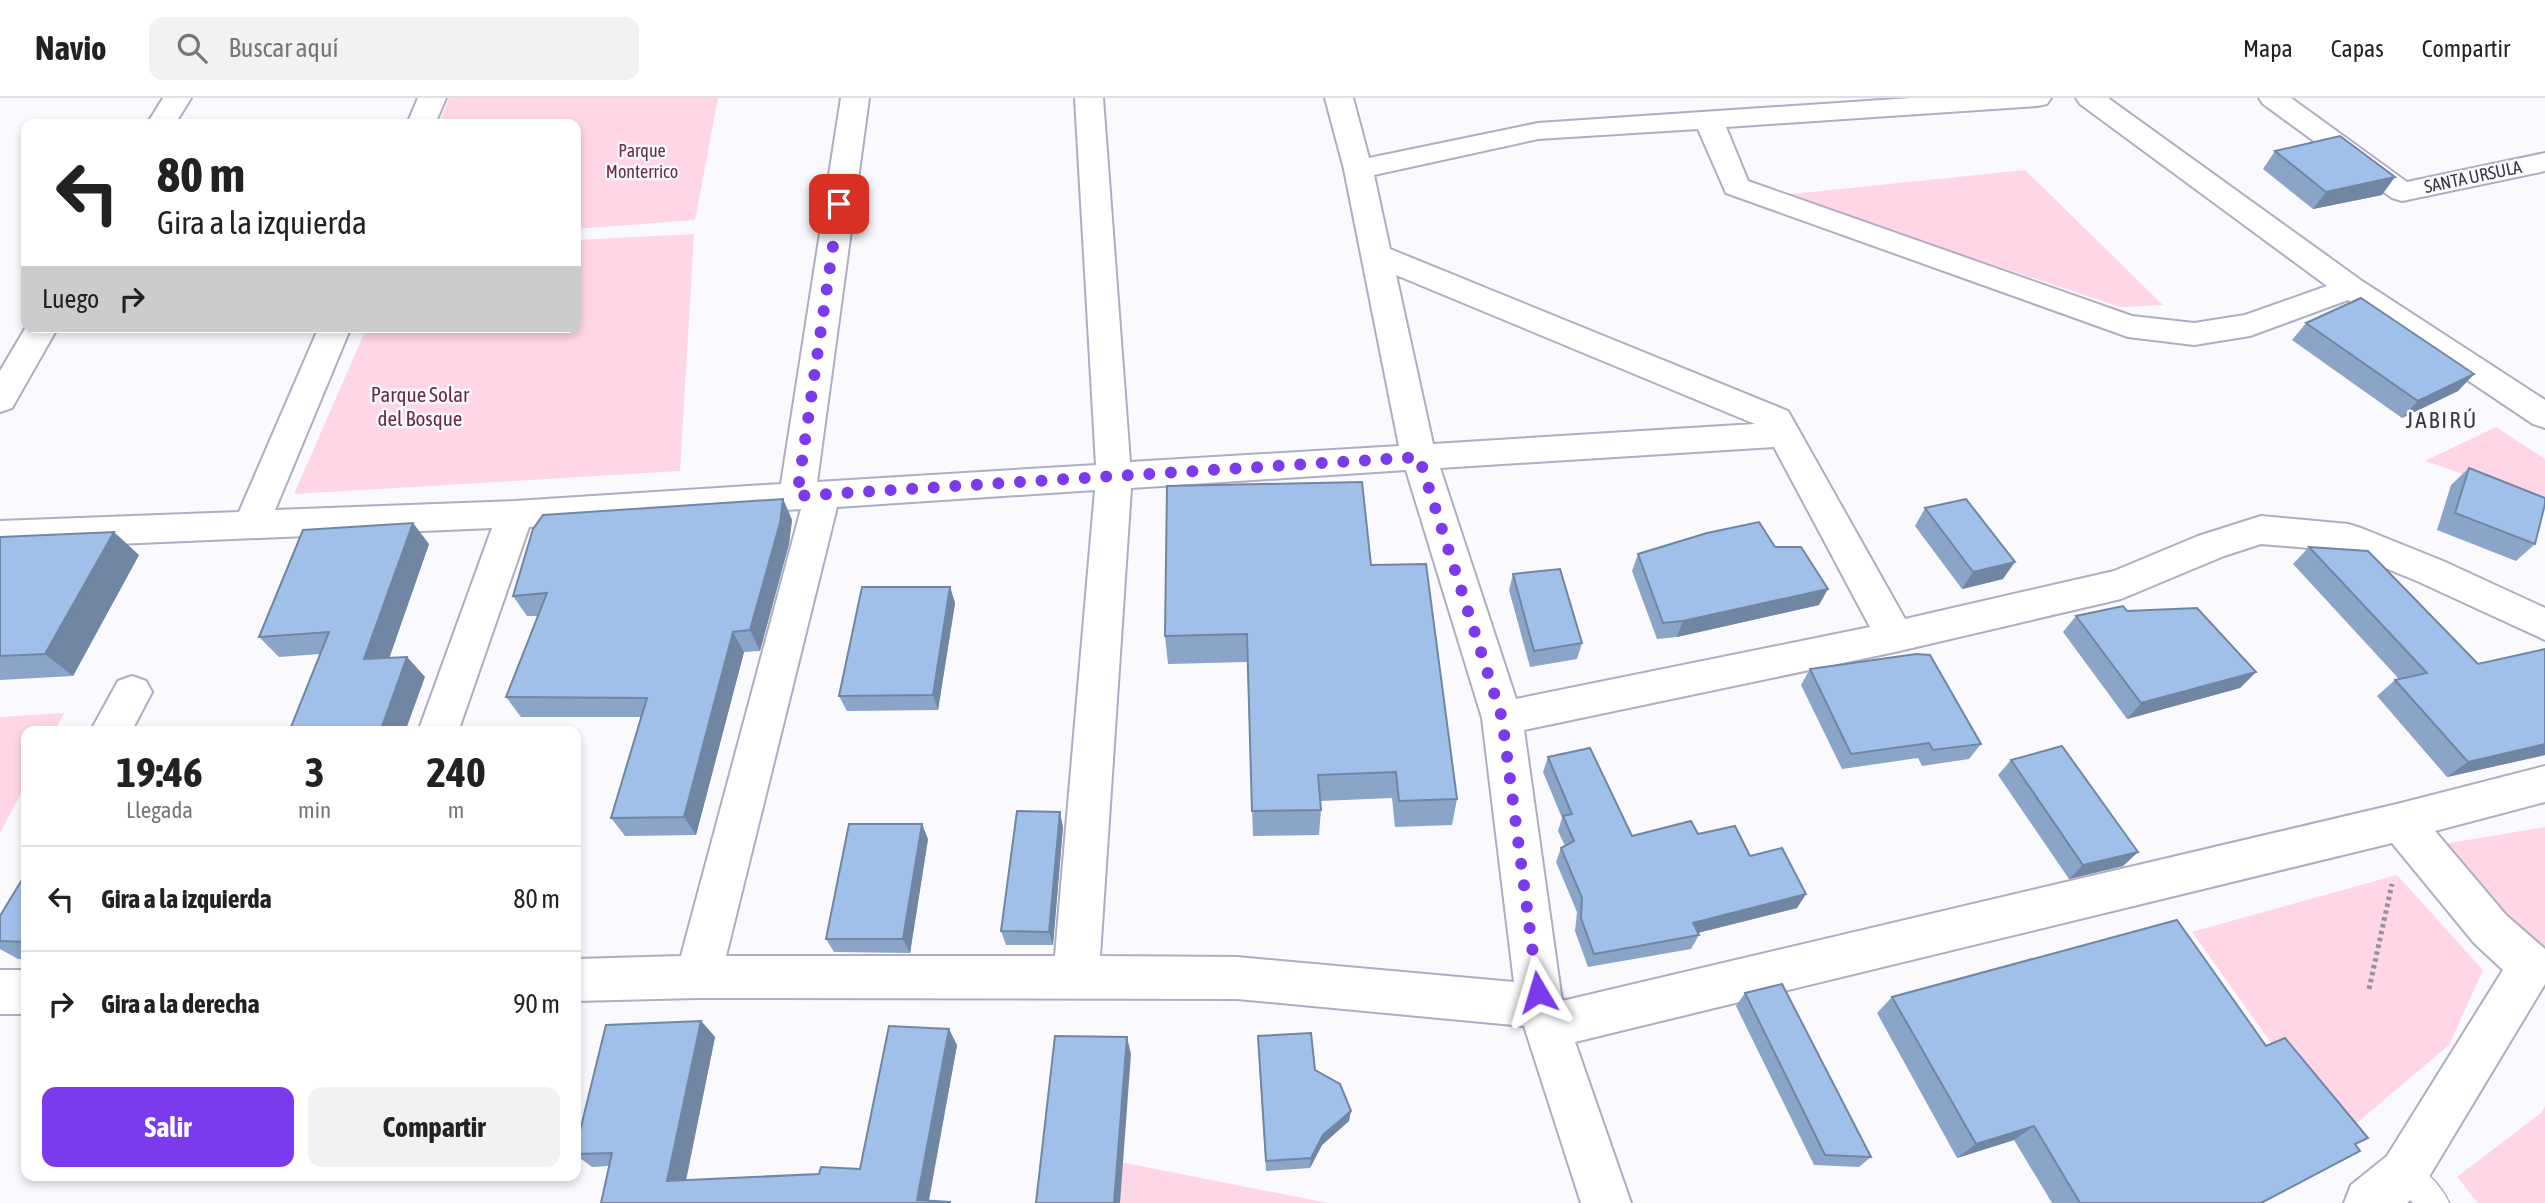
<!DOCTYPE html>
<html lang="es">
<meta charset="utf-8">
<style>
body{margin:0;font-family:"Asap Condensed",sans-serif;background:#f2f2f2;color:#222;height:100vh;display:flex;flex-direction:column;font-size:26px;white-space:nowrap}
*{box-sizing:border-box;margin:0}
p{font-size:23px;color:#767676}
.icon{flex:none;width:38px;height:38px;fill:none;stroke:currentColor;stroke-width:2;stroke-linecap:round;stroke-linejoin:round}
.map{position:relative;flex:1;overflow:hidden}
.panel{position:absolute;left:21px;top:628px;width:560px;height:455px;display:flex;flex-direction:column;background:#fff;border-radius:14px;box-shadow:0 4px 10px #0003}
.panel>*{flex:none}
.guide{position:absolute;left:21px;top:21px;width:560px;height:214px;border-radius:14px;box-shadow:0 4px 10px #0003;background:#fff;color:#222;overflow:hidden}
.pin{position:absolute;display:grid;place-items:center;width:60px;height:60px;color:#fff;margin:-30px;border-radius:14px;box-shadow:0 4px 10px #0006}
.me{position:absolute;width:77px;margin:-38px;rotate:353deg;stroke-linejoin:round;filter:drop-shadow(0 0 5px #0008)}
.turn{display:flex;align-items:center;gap:24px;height:147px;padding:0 21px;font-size:32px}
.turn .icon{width:91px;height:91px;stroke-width:2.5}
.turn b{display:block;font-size:49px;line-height:60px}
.then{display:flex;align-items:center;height:66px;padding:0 21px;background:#0003;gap:14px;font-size:26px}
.eta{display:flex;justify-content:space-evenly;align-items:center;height:119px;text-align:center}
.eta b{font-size:42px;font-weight:700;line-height:49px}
.action{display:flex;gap:14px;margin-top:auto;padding:14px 21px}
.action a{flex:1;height:80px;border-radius:14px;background:#7c3aed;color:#fff;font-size:28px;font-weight:700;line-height:80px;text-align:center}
.action a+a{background:#f2f2f2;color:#222}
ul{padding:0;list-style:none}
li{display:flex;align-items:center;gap:21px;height:105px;padding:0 21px;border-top:2px solid #e0e0e0}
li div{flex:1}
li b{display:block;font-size:26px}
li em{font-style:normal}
header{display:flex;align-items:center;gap:42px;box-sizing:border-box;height:98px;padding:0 35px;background:#fff;border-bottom:2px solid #e0e0e0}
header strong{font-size:33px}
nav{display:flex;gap:38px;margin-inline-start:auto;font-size:24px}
.search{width:490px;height:63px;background:#f2f2f2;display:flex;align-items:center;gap:18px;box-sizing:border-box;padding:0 24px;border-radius:14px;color:#767676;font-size:26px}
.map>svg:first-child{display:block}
.green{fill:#ffd6e5}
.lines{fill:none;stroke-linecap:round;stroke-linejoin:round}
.service-casing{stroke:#aeadc3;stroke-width:3}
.minor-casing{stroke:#aeadc3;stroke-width:4}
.path{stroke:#93939a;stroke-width:5;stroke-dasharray:3.5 3.5;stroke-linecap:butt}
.service{fill:#fff;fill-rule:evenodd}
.minor{fill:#fff;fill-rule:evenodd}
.wall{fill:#8aa5c8}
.shaded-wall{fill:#7086a3}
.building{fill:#a0c0e9;stroke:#7086a3;stroke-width:2}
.route{stroke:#7c3aed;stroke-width:12;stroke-dasharray:0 21.6}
.labels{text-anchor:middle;stroke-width:5;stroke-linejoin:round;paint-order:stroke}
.far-park-label{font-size:18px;fill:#6a2a47;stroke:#f9f9fe}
.far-street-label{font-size:18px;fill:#3a3a43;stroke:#f9f9fe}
.park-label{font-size:21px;fill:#6a2a47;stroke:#f9f9fe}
.neighbourhood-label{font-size:23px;letter-spacing:2px;fill:#3a3a43;stroke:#f9f9fe}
</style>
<header>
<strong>Navio</strong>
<div class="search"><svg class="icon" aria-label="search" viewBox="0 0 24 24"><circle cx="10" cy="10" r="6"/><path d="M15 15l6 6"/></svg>Buscar aquí</div>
<nav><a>Mapa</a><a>Capas</a><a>Compartir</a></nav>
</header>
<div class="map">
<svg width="2545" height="1105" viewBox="0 0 2545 1105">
<rect width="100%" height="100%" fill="#f9f9fe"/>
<!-- green -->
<g class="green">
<path d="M449,0H718L695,122L576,131V26H439Z"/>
<path d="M2025,72L2163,207L2120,209L1783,97Z"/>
<path d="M694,136L680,373L294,396L367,229H576V142Z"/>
<path d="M2496,329L2545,361V404L2425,363Z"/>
<path d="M64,615L55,633L26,634V686L0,735V619Z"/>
<path d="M2545,729V848L2503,826L2444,746Z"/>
<path d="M2397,777L2483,872L2449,947L2339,1040L2192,834Z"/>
<path d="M2545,1008V1105H2478L2457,1079L2541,1015Z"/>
<path d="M1110,1062L1328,1105H1110Z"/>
</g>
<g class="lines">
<!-- service casing -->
<g class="service-casing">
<path id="service" d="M2404,1060C2422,1068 2441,1087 2449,1105H2413L2394,1085L2389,1075L2394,1065Z"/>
</g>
<!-- minor casing -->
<g class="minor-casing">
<g id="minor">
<path d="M163,0H191L175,26H147Z"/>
<path d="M418,0H446L435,26H407Z"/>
<path d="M841,0H869L817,384L1096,367L1075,0H1103L1130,364L1399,348L1344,71L1325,0H1353L1369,60L1538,25L1912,0H2051L2047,6L2037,8L1726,29L1748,83L2132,218L2194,225L2245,217L2327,188L2080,6L2076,0H2108L2362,183L2545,302V330L2533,326L2348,202L2250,238L2194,247L2128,239L1726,95L1698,31L1538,41L1374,77L1390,151L1788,313L1905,521L2114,473L2198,438L2261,418L2348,426L2361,430L2443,463L2545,510V542L2417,483L2344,453L2261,446L2224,458L2121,501L1895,554L1524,632L1562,903L2401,705L2545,668V704L2435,733L2506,817L2545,851V886L2421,1092L2407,1105H2344L2351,1087L2387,1058L2503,872L2474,845L2392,745L1575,944L1631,1105H1581L1524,928L1237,901L698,900L576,903V861L681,858L801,411L529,429L458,634H418L492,430L0,451V423L239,414L319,229H351L275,412L515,403L781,386ZM1396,177L1755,326L1433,346ZM1774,349L1870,529L1516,601L1440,370ZM1406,372L1482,620L1514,884L1237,859L1100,858L1131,390ZM1095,392L1055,858H726L837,409Z"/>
<path d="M2259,0H2291L2407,84L2545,55V73L2402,103L2392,100L2263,6Z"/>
<path d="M26,229H58L12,310L0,314V273Z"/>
<path d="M132,578L146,583L152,594L131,634H90L118,583Z"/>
<rect x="0" y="872" width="26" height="44"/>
</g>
</g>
<!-- path -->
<path class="path" d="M2369,891L2392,786"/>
<!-- service -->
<use href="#service" class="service"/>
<!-- minor -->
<use href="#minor" class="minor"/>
</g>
<!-- wall -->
<g class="wall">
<path d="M2275,53L2382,97L2313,111L2263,71Z"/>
<path d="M2306,225L2474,276L2458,293L2402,320L2292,242Z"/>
<path d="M2469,370L2535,446L2516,463L2437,432L2451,387Z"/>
<path d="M783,401L792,422L789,446L760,553L744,554L696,737L625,738L611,720L641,619H521L506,599L538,518H527L513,498Z"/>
<path d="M1925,410L2003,481L1962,491L1915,428Z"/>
<path d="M0,439L139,457L73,578L0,582Z"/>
<path d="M429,446L389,560L407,559L425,579L320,556L279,559L259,539Z"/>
<path d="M1775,449L1819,507L1677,539L1657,541L1632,473L1638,456Z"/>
<path d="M2309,449L2478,566L2545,551V657L2447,679L2377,598L2395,582L2399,581L2293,466Z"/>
<path d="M1371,467L1457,701L1452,727L1395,729L1392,700L1320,703L1321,712L1319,737L1253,738L1247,564L1168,566L1165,538Z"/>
<path d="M1513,476L1582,545L1577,561L1530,569L1509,492Z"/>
<path d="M950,489L955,505L938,612L847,613L839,598Z"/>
<path d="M2127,513L2256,574L2240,590L2127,621L2063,534L2076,518Z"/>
<path d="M1810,571L1981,646L1969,661L1922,668L1918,660L1842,671L1801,587Z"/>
<path d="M1548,659L1632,738L1698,736L1750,758L1806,796L1797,810L1698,835L1699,837L1691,851L1588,869L1575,833L1577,814L1556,764L1561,750L1565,748L1558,733L1562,720L1543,674Z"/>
<path d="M2011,662L2138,754L2123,768L2069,781L1998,677Z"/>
<path d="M1063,729L1053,847H1006L1001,833Z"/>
<path d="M928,741L910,855L834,854L826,841Z"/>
<path d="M26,775V861H18L0,851V818Z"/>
<path d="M1745,895L1871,1059L1859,1069L1814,1067L1736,908Z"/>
<path d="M1892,899L2266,948L2368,1040L2355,1046L2261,1105H2052L2014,1042L1957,1060L1877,915Z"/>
<path d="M701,923L715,939L686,1083L819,1076L860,1071L957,947L929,1103L601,1105L609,1068L592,1069L576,1057V1049Z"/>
<path d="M1258,950L1315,972L1349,1023L1322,1047L1310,1070L1266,1073Z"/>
<path d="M142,1078H193L190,1082Z"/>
</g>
<!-- shaded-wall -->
<g class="shaded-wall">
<path d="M2395,79L2382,97L2313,111L2326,94Z"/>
<path d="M2474,276L2458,293L2402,320L2418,303Z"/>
<path d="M783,401L792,422L789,446L760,553L750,532Z"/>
<path d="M413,425L429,446L382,581L364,561Z"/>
<path d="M114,434L139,457L73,578L45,556Z"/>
<path d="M2015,464L2003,481L1962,491L1973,474Z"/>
<path d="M950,489L955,505L938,612L933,597Z"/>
<path d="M1828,491L1819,507L1677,539L1683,523Z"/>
<path d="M733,534L744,554L696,737L684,719Z"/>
<path d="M407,559L425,579L405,634H380Z"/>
<path d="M2256,574L2240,590L2127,621L2141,605Z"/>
<path d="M2545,646V657L2447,679L2468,664Z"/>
<path d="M1060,714L1063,729L1053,847L1049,834Z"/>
<path d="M922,726L928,741L910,855L903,841Z"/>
<path d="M2138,754L2123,768L2069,781L2083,767Z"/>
<path d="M1806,796L1797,810L1685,838L1693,825Z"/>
<path d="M701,923L715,939L683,1096L667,1083Z"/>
<path d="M949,931L957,947L928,1105L917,1102Z"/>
<path d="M1127,939L1131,956L1120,1105H1114Z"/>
<path d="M1351,1013L1349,1023L1322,1047L1310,1070L1311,1060L1323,1037Z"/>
<path d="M2034,1028L2014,1042L1957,1060L1976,1046Z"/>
<path d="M181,1078H193L190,1082Z"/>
</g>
<!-- building -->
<g class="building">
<path d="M2340,38L2395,79L2326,94L2275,53Z"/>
<path d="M2361,200L2474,276L2418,303L2306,225Z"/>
<path d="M2469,370L2545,400V406L2535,446L2455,415Z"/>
<path d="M1362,384L1371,467L1426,466L1457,701L1399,703L1396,674L1318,677L1321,712L1252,713L1247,536L1165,538L1167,388Z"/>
<path d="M783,401L780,425L750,532L733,534L684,719L611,720L647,600L506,599L547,495L513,498L533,431L543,417Z"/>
<path d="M1966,401L2015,464L1973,474L1925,410Z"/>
<path d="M1759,424L1775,449H1801L1828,491L1683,523L1663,525L1638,456L1707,435Z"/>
<path d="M413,425L364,561L407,559L380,634H289L329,534L259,539L303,432Z"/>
<path d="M114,434L45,556L0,558V439Z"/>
<path d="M2309,449L2368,453L2478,566L2545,551V646L2468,664L2395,582L2427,575Z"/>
<path d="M1560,471L1582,545L1534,553L1513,476Z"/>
<path d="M862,489H950L933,597L839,598Z"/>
<path d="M2123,508L2127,513L2197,510L2256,574L2141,605L2076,518Z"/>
<path d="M1916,556L1930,557L1981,646L1933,652L1929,645L1851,656L1810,571Z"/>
<path d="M2062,648L2138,754L2083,767L2011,662Z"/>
<path d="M1590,650L1632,738L1691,723L1698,736L1735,728L1750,758L1782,750L1806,796L1693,825L1699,837L1594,856L1581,820L1582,800L1561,750L1574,743L1563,718L1572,716L1548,659Z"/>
<path d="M1017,713L1060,714L1049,834L1001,833Z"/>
<path d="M849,726H922L903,841H826Z"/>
<path d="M26,775V844L0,843V818Z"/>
<path d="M2177,822L2266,948L2285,940L2368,1040L2355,1046L2360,1053L2261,1105H2080L2034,1028L1976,1046L1892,899Z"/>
<path d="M1782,886L1871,1059L1825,1057L1745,895Z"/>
<path d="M701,923L667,1083L819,1076L821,1069L860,1071L889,928L949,931L917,1102L950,1104V1105H601L612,1055L576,1056V1049L606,927Z"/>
<path d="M1311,935L1315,972L1340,986L1351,1013L1323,1037L1311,1060L1266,1063L1258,938Z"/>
<path d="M1055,938L1127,939L1114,1105H1036Z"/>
</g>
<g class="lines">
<!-- route -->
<path class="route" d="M839,106L797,398L1419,359L1502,620L1538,894"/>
</g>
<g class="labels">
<!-- far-park labels -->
<g class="far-park-label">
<text x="642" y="59">Parque<tspan x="642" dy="21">Monterrico</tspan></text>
</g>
<!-- far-street labels -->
<g class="far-street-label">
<text transform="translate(2473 79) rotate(-12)" y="6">SANTA URSULA</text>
</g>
<!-- park labels -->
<g class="park-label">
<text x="420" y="304">Parque Solar<tspan x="420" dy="24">del Bosque</tspan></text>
</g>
<!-- neighbourhood labels -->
<g class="neighbourhood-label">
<text x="2442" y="330">JABIRÚ</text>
</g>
</g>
</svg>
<div class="pin" style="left:839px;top:106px;background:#d93025"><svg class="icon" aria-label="arrive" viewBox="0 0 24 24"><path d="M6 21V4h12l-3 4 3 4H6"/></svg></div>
<svg class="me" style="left:1538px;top:894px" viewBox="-20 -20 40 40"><path d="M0-17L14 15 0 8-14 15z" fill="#7c3aed" stroke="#fff" stroke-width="4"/></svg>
<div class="guide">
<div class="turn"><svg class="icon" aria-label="left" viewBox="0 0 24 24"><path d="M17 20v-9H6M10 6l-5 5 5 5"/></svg><div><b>80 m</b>Gira a la izquierda</div></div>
<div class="then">Luego<svg class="icon" aria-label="right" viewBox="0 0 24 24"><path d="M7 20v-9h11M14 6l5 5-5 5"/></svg></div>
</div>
<section class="panel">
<div class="eta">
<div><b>19:46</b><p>Llegada</p></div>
<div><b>3</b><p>min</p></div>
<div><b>240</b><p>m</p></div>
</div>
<ul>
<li><svg class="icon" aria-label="left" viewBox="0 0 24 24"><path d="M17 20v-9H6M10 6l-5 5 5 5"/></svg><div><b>Gira a la izquierda</b></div><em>80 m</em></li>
<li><svg class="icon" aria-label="right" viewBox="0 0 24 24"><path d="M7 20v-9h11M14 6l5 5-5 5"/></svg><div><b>Gira a la derecha</b></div><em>90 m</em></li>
</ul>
<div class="action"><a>Salir</a><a>Compartir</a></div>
</section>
</div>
